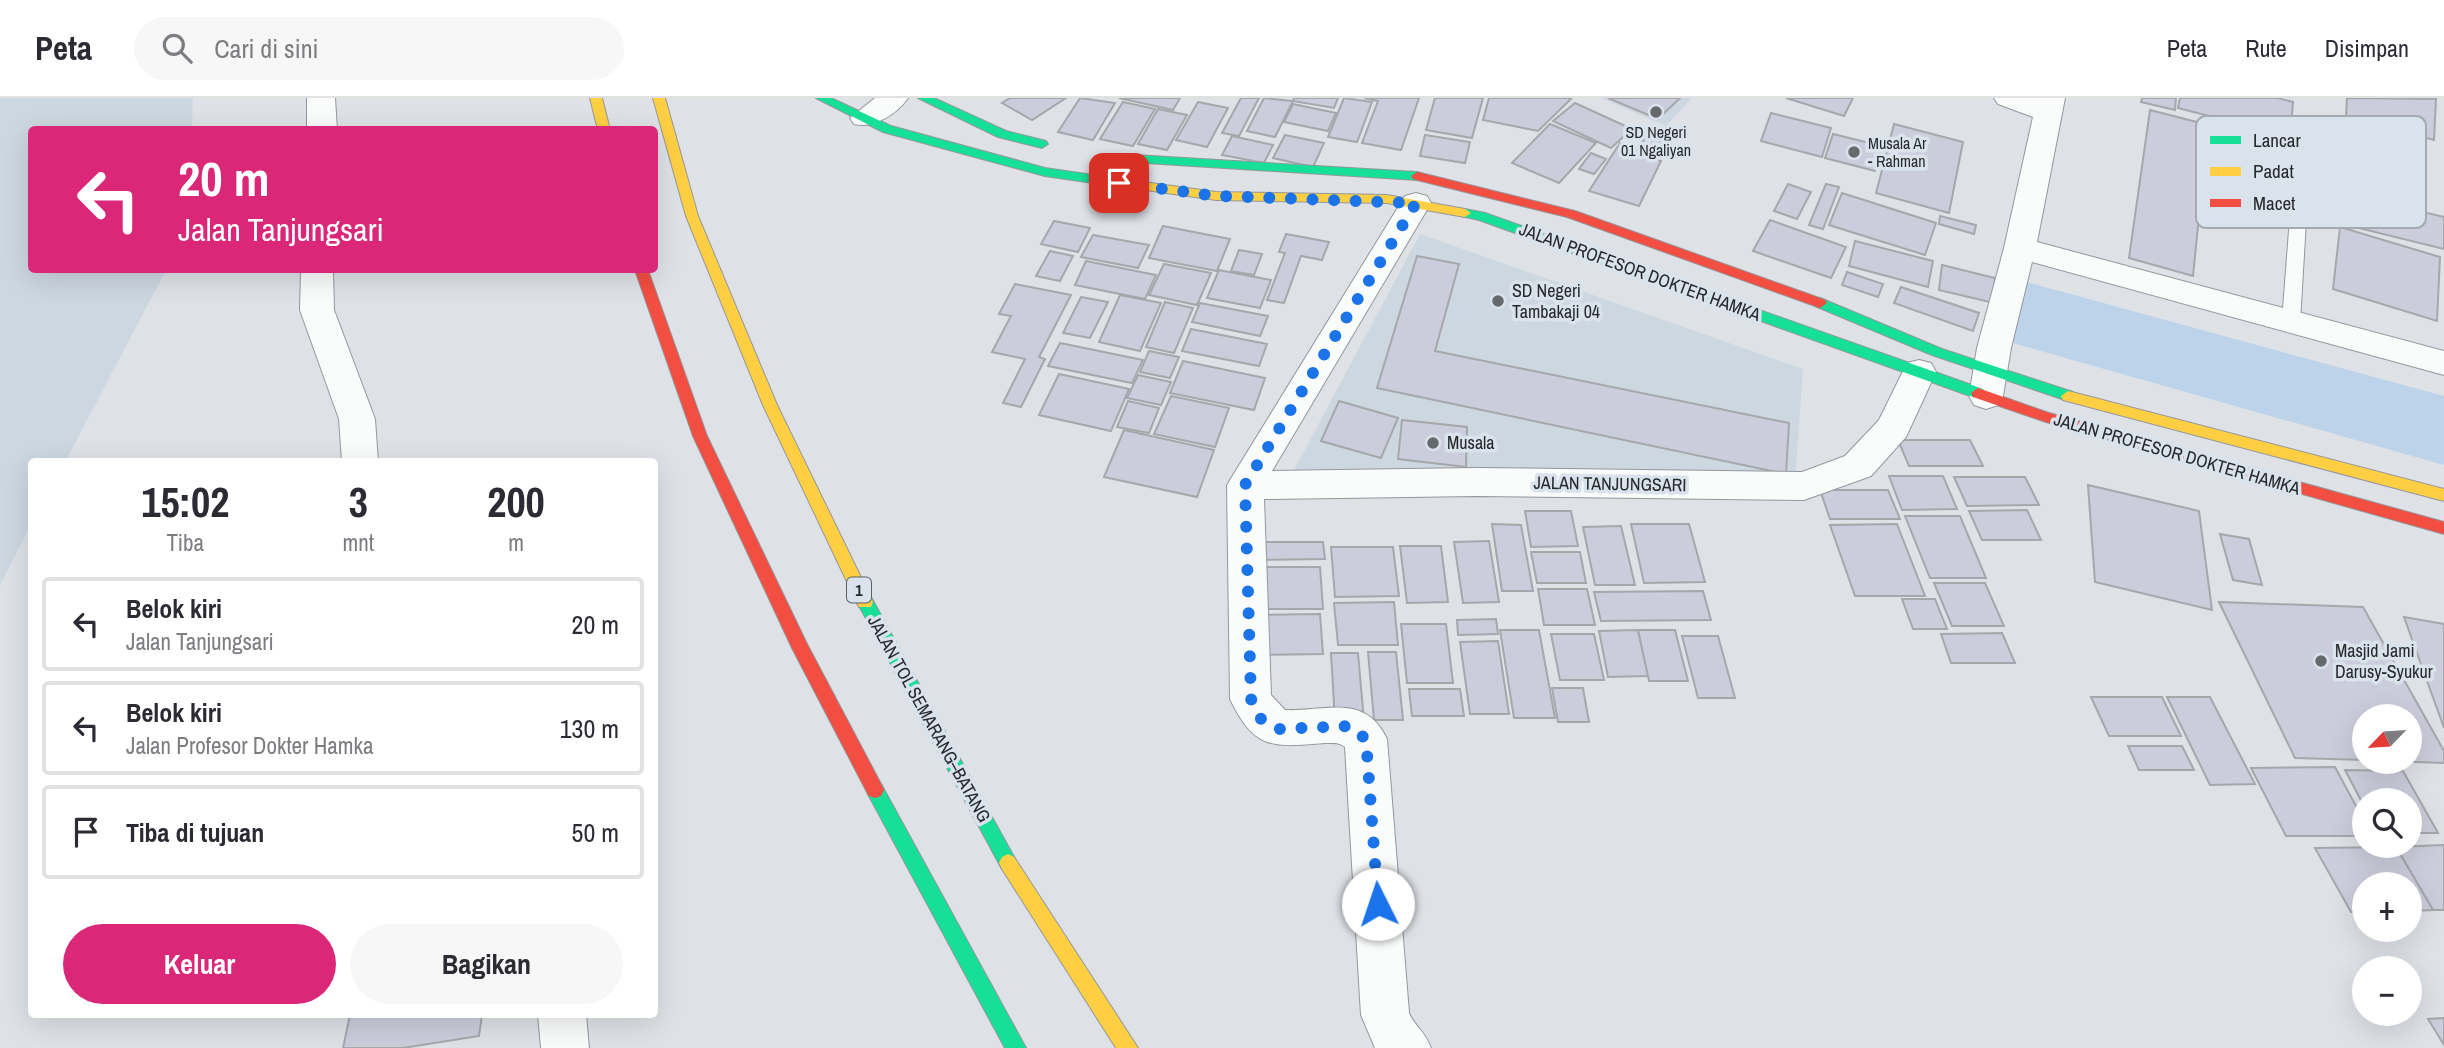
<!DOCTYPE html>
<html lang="id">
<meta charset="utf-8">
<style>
body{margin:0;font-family:"Archivo Narrow",sans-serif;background:#f7f7f7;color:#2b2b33;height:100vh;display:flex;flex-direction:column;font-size:26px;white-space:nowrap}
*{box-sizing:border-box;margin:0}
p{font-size:23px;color:#7c7c81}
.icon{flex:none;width:38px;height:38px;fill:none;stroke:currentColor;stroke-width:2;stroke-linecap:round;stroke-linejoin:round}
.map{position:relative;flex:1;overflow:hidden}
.details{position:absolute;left:28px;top:360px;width:630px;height:560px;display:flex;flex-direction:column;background:#fff;border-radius:7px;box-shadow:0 7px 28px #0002}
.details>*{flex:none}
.hud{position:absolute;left:28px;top:28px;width:630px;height:147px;border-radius:7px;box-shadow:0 7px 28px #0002;background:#db2777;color:#fff;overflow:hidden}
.needle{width:46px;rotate:245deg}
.tools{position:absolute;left:2352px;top:606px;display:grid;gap:14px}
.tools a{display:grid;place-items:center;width:70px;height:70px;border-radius:50%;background:#fff;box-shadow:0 7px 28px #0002;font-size:35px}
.pin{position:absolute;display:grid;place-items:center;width:60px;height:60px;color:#fff;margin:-30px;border-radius:14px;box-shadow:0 4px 10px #0006}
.me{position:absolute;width:77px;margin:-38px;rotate:356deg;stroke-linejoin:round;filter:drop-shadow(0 0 5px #0008)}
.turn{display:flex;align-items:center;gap:24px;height:147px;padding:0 35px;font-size:32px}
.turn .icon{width:91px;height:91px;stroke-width:2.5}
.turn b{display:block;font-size:49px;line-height:60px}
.eta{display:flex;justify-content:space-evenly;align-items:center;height:119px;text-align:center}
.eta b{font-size:42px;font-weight:800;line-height:49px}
.primary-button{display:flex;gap:14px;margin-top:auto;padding:14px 35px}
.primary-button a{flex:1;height:80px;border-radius:42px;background:#db2777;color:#fff;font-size:28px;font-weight:800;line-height:80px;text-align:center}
.primary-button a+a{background:#f7f7f7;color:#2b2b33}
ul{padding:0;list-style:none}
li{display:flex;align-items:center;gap:21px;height:94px;margin:0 14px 10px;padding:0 21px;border:4px solid #e1e1e2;border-radius:7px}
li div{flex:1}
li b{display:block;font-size:26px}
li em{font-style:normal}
header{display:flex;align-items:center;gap:42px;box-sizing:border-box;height:98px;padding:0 35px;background:#fff;border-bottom:2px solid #e1e1e2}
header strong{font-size:33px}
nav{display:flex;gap:38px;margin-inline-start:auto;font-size:24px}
.search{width:490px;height:63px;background:#f7f7f7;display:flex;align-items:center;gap:18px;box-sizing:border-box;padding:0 24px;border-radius:38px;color:#7c7c81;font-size:26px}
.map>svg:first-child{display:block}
.built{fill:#cdd7e0}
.green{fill:#bcd3e9}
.building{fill:#cccddc;stroke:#a5a7ab;stroke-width:2}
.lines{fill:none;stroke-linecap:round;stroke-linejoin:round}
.lane-casing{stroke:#94979b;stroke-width:2}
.street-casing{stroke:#94979b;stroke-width:2}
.fast-casing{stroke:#94979b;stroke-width:2}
.slow-casing{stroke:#94979b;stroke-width:2}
.jam-casing{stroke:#94979b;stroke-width:2}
.lane{fill:#fafbfb;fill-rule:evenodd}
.street{fill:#fafbfb;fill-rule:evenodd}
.fast{fill:#16e098;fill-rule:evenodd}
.slow{fill:#ffcf43;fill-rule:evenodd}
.jam{fill:#f24e42;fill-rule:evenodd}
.route{stroke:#1a73e8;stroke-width:12;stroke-dasharray:0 21.6}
.poi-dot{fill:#666a6d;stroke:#dae2eb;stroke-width:2.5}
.labels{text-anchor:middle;stroke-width:7;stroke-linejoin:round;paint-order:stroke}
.far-poi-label{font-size:16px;fill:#26292c;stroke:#dae2eb}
.shield{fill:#dae2eb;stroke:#5c6065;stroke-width:2}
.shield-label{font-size:16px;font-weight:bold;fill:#26292c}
.street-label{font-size:18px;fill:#26292c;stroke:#dae2eb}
.poi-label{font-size:18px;fill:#26292c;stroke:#dae2eb;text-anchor:start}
.key{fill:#dae2eb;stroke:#a4aab2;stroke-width:2}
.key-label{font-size:19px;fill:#26292c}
</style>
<header>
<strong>Peta</strong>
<div class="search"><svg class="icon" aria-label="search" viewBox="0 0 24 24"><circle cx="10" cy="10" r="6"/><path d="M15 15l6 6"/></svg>Cari di sini</div>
<nav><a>Peta</a><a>Rute</a><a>Disimpan</a></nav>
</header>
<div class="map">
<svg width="2444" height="950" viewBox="0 0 2444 950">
<rect width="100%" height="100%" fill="#dee2e7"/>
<!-- built -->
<g class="built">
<path d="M0,0H193L192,31L32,32V172H166L65,364H32L31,427L0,487Z"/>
<path d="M1601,0H1692L1666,28Z"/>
<path d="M1420,136L1803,271L1795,383L1294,372Z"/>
</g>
<!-- green -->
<path class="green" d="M2019,182L2444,298V367L2009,244Z"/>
<!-- building -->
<g class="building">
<path d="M1010,0H1066L1032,22L1002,5Z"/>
<path d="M1080,0L1115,5L1093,42L1058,34Z"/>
<path d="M1119,0H1180L1173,12Z"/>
<path d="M1241,0H1259L1239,38L1222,35Z"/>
<path d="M1264,0L1293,3L1275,39L1247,33Z"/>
<path d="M1294,0H1338L1334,10L1293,3Z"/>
<path d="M1344,0L1372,4L1357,44L1328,39Z"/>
<path d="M1364,0H1419L1401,52L1362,45L1378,3Z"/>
<path d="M1435,0H1483L1472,40L1426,32Z"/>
<path d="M1489,0H1568L1571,1L1538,33L1483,22Z"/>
<path d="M1608,0H1680L1658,21Z"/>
<path d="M1786,0H1853L1844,18Z"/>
<path d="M2142,0H2176L2175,12L2141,4Z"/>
<path d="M2180,0H2278L2293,4L2290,39L2178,10Z"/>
<path d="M2347,0L2436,1L2434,42L2346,19Z"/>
<path d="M1123,4L1155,11L1133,48L1100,41Z"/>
<path d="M1198,4L1228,10L1207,49L1176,42Z"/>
<path d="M1575,5L1632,31L1611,50L1553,23Z"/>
<path d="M1293,6L1336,15L1328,33L1284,24Z"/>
<path d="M1158,11L1187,17L1167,52L1138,46Z"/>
<path d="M2150,12L2275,44L2274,76L2205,59L2193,178L2129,160Z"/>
<path d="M1771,15L1831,30L1822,59L1761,43Z"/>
<path d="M1550,26L1596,45L1559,85L1512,65Z"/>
<path d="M1894,26L1963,44L1949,115L1876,95Z"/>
<path d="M1833,36L1882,48L1875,73L1825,60Z"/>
<path d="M1285,37L1324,45L1313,69L1273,60Z"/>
<path d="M1425,37L1470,44L1465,65L1420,58Z"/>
<path d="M1648,37L1674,49L1666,57L1640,46Z"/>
<path d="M1232,38L1273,47L1264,65L1222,57Z"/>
<path d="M1620,45L1661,63L1639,108L1589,93Z"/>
<path d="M1591,55L1606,61L1594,76L1579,71Z"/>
<path d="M1788,86L1811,94L1797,121L1774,113Z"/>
<path d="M1826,86L1839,89L1823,131L1809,127Z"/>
<path d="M2325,90L2444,119V151L2326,122Z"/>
<path d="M1842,95L1936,125L1925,157L1829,127Z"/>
<path d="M1940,118L1976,127L1974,136L1939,126Z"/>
<path d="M1770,122L1846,149L1831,180L1753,153Z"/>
<path d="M1054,123L1090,130L1078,154L1041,146Z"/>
<path d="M1163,128L1230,141L1217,173L1149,160Z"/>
<path d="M2340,129L2440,159L2437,223L2333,191Z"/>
<path d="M1286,136L1329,144L1322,162L1301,158L1284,205L1267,202L1285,155L1279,154Z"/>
<path d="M1093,137L1149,147L1138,170L1081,159Z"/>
<path d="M1855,143L1933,163L1928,189L1849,168Z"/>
<path d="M1239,152L1262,156L1254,177L1231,173Z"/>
<path d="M1050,153L1073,158L1060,183L1036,178Z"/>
<path d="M1417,158L1459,166L1435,253L1789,325L1786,376L1377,290Z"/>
<path d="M1086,163L1156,177L1145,201L1075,187Z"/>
<path d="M1164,166L1211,175L1197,207L1149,197Z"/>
<path d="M1942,167L1995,180L1994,205L1939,192Z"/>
<path d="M1219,172L1271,182L1260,210L1207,200Z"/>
<path d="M1847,174L1883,186L1878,199L1842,187Z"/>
<path d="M1015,186L1071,197L1039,259L1045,261L1021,309L1003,305L1025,261L992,254L1011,218L999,216Z"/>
<path d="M1901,189L1979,215L1973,233L1894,205Z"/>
<path d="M1120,197L1161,205L1140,253L1099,244Z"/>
<path d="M1081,199L1108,204L1090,240L1063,235Z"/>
<path d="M1165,204L1193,210L1174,255L1146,249Z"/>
<path d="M1200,205L1268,218L1260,238L1192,224Z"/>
<path d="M1191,231L1267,246L1259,268L1182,253Z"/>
<path d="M1060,245L1143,262L1132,285L1048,268Z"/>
<path d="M1149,253L1179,259L1170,280L1140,274Z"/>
<path d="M1183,263L1265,280L1254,312L1170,295Z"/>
<path d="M1059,276L1129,291L1111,333L1039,317Z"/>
<path d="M1138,277L1171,284L1161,307L1127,300Z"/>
<path d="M1171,298L1229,310L1215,349L1154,336Z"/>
<path d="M1128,303L1159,310L1149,335L1117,329Z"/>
<path d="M1339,303L1398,320L1381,360L1321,343Z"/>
<path d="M1402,322L1467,329L1466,369L1398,361Z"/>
<path d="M1124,332L1214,352L1197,399L1104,379Z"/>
<path d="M1898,342H1970L1983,368H1909Z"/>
<path d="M1889,378H1943L1957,411L1902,412Z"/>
<path d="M1954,379H2025L2039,407L1967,408Z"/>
<path d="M2088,387L2199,413L2212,512L2095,484Z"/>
<path d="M1820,392H1888L1900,421H1830Z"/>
<path d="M2027,412L2041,442H1982L1969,413Z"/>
<path d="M1525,413H1571L1578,448L1531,449Z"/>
<path d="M1905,418H1960L1986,480H1930Z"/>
<path d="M1492,426L1521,427L1533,493H1502Z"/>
<path d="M1631,426H1689L1705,484L1644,485Z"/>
<path d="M1897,426L1925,498H1855L1830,427Z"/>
<path d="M1621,428L1635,487H1595L1583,429Z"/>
<path d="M2220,436L2249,441L2262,487L2233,482Z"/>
<path d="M1489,443L1499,504L1463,505L1454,444Z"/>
<path d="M1256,444H1323L1325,461L1257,462Z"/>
<path d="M1400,448H1441L1448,504L1407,505Z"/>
<path d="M1331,449H1393L1399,498L1335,499Z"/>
<path d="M1531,454H1580L1586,485H1537Z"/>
<path d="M1255,469H1320L1323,511H1257Z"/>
<path d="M1934,485H1985L2004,528H1952Z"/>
<path d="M1538,491H1587L1595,527H1544Z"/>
<path d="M1703,493L1711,522L1601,523L1594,494Z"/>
<path d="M1902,501H1935L1947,531H1913Z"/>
<path d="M1394,504L1398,547H1338L1334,505Z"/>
<path d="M2219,504L2363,509L2444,653V665L2391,663H2410V618H2364V662L2295,660Z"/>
<path d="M1320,516L1323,556L1252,557V517Z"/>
<path d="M2404,519L2444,526V630Z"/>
<path d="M1496,521L1498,536L1458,537L1457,522Z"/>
<path d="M1401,526H1446L1453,585H1407Z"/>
<path d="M1500,532H1539L1555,620H1514Z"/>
<path d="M1638,532L1649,578L1608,579L1599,533Z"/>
<path d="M1638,532H1675L1688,583H1649Z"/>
<path d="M2002,535L2015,565H1951L1941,536Z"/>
<path d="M1551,536H1594L1604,582H1560Z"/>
<path d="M1682,538H1718L1735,600H1698Z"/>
<path d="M1498,543L1509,616H1470L1460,544Z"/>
<path d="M1368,554H1396L1403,622H1374Z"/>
<path d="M1331,555H1358L1364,623H1335Z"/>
<path d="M1552,590H1583L1589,624H1558Z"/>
<path d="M1409,591H1460L1464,618H1412Z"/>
<path d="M2091,599H2162L2181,638H2109Z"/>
<path d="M2167,599H2210L2255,686L2210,687Z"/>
<path d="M2128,648H2182L2194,672H2139Z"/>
<path d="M2335,669L2364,723V738H2286L2251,670Z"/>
<path d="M2345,672L2403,673L2438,735H2410V702H2364V708Z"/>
<path d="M2444,747V812H2433L2396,749Z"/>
<path d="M2396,749L2433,812L2410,813V786H2364V814H2351L2315,750Z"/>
<path d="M350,917H482L479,938L403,950H343Z"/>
<path d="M2444,920V947L2428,921Z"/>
</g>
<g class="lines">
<!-- lane casing -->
<g class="lane-casing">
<path id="lane" d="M2299,101L2307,106L2300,224L2291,230L2282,224L2291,106Z"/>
</g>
<!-- street casing -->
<g class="street-casing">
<g id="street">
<path d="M307,0H335L337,32H307Z"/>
<path d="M875,0H908C897,16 873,31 854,26L850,20Z"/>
<path d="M1994,0H2065L2037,144L2444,253V277L2032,164L2011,250L2003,298L1998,307L1986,311L1974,307L1969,298L1977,250L2004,150L2033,19L1998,6Z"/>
<path d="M1416,95L1427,98L1431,105L1272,373L1475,370L1802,374L1845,358L1879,322L1907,265L1919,262L1931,265L1936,274L1906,339L1871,378L1804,402L1475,398L1264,401L1271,597L1285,612C1324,614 1365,594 1387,641L1409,915C1416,930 1424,932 1431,950H1375L1361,917L1345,649C1339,644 1333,645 1325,645C1273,649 1255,653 1230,601L1227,387L1405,98Z"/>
<path d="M301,172H333L334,212L375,321L378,364H342L339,321L300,212Z"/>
<path d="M538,917H586L589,950H541Z"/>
</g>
</g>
<!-- fast casing -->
<g class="fast-casing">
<g id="fast">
<path d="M816,0H831L891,28L1045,70L1100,78L1106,82L1100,86L1045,78L883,34Z"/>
<path d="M918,0H934L1006,33L1046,43L1048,46L1042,50L998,39Z"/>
<path d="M1118,56L1417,74L1423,78L1417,82L1114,63V57Z"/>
<path d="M1465,111L1485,115L1983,291L1985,295L1983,299H1973L1479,122L1461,118V112Z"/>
<path d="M1820,200L1942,251L2073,294L2075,298L2068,303L1932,257L1815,208L1813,205Z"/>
<path d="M865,497L871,499L1014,759L1017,765L1014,771L1008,774L1002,771L857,504L859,499Z"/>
<path d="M875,684L881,686L1026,950H1005L869,698L866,692L869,686Z"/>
</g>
</g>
<!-- slow casing -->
<g class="slow-casing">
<g id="slow">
<path d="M590,0H602L610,32H598Z"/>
<path d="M653,0H665L698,118L777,307L873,504L871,509H859L763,307L686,118Z"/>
<path d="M1100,78L1216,94L1387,97L1465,111L1471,115L1465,119L1387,105L1216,102L1096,85V79Z"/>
<path d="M2068,293L2444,391V403L2063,302L2061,298Z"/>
<path d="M1008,756L1014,759L1138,950H1116L1002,771L999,765L1002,759Z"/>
</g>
</g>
<!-- jam casing -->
<g class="jam-casing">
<g id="jam">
<path d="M1417,74L1575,113L1825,202L1827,205L1820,210L1815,208L1567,119L1413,81L1411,78Z"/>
<path d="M635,172H648L707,338L807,546L881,686L884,692L881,698L875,700L869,698L792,550L693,338Z"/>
<path d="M1978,290L2049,315L2444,424V436L2046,324L1973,299L1971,295Z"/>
</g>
</g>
<!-- lane -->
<use href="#lane" class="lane"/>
<!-- street -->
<use href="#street" class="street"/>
<!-- fast -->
<use href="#fast" class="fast"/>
<!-- slow -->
<use href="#slow" class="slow"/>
<!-- jam -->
<use href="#jam" class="jam"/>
</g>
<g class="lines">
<!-- route -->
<path class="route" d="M1119,85L1216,98L1416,105L1245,387L1251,601L1261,621L1280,631L1349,628L1366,641L1378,806"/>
</g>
<!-- markers -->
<g class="poi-dot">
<circle cx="1656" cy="14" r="7"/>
<circle cx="1854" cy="54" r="7"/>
<circle cx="1498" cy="203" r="7"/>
<circle cx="1433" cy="345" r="7"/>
<circle cx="2321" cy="563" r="7"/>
</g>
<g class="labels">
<!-- far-poi labels -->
<g class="far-poi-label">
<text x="1656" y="40">SD Negeri<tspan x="1656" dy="18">01 Ngaliyan</tspan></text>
<text x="1868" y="51" text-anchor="start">Musala Ar<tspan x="1868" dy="18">- Rahman</tspan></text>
</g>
<!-- shield labels -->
<rect class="shield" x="847" y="479.5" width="24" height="25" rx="5"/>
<g class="shield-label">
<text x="859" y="498">1</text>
</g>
<!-- street labels -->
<g class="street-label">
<text transform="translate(1640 174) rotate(20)" y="6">JALAN PROFESOR DOKTER HAMKA</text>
<text transform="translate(2177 356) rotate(16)" y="6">JALAN PROFESOR DOKTER HAMKA</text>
<text transform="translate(1610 386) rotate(1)" y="6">JALAN TANJUNGSARI</text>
<text transform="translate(929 621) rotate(61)" y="6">JALAN TOL SEMARANG–BATANG</text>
</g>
<!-- poi labels -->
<g class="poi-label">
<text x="1512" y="199">SD Negeri<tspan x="1512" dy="21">Tambakaji 04</tspan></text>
<text x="1447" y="351">Musala</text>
<text x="2335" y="559">Masjid Jami<tspan x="2335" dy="21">Darusy-Syukur</tspan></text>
</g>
</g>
<!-- legend -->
<rect x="2196" y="18" width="230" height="112" rx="10" class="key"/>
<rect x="2210" y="38" width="31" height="8" fill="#16e098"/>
<rect x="2210" y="69" width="31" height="9" fill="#ffcf43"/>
<rect x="2210" y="101" width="31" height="8" fill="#f24e42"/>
<g class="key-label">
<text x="2253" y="49">Lancar</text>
<text x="2253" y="80">Padat</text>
<text x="2253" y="112">Macet</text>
</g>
</svg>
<div class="tools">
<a><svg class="needle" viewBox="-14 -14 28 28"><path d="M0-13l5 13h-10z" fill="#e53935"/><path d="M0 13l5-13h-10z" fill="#7c7c81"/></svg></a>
<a><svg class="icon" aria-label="search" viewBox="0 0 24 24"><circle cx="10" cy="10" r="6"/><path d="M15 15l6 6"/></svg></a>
<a>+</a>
<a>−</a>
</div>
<div class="pin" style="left:1119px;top:85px;background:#d93025"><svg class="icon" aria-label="arrive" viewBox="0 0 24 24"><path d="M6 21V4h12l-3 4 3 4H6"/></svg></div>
<svg class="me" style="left:1378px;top:806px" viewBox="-20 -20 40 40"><circle r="19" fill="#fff"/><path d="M0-13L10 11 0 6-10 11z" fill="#1a73e8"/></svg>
<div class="hud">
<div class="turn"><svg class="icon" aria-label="left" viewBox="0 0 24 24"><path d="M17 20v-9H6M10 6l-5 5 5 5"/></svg><div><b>20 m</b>Jalan Tanjungsari</div></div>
</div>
<section class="details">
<div class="eta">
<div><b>15:02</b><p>Tiba</p></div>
<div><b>3</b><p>mnt</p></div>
<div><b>200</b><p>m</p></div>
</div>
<ul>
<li><svg class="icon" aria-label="left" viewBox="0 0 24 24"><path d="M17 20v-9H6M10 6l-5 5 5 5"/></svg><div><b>Belok kiri</b><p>Jalan Tanjungsari</p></div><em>20 m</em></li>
<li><svg class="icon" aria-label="left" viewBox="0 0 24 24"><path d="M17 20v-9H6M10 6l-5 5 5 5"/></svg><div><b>Belok kiri</b><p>Jalan Profesor Dokter Hamka</p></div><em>130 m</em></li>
<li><svg class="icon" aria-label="arrive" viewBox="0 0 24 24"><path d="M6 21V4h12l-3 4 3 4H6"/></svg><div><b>Tiba di tujuan</b></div><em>50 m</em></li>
</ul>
<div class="primary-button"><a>Keluar</a><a>Bagikan</a></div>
</section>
</div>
